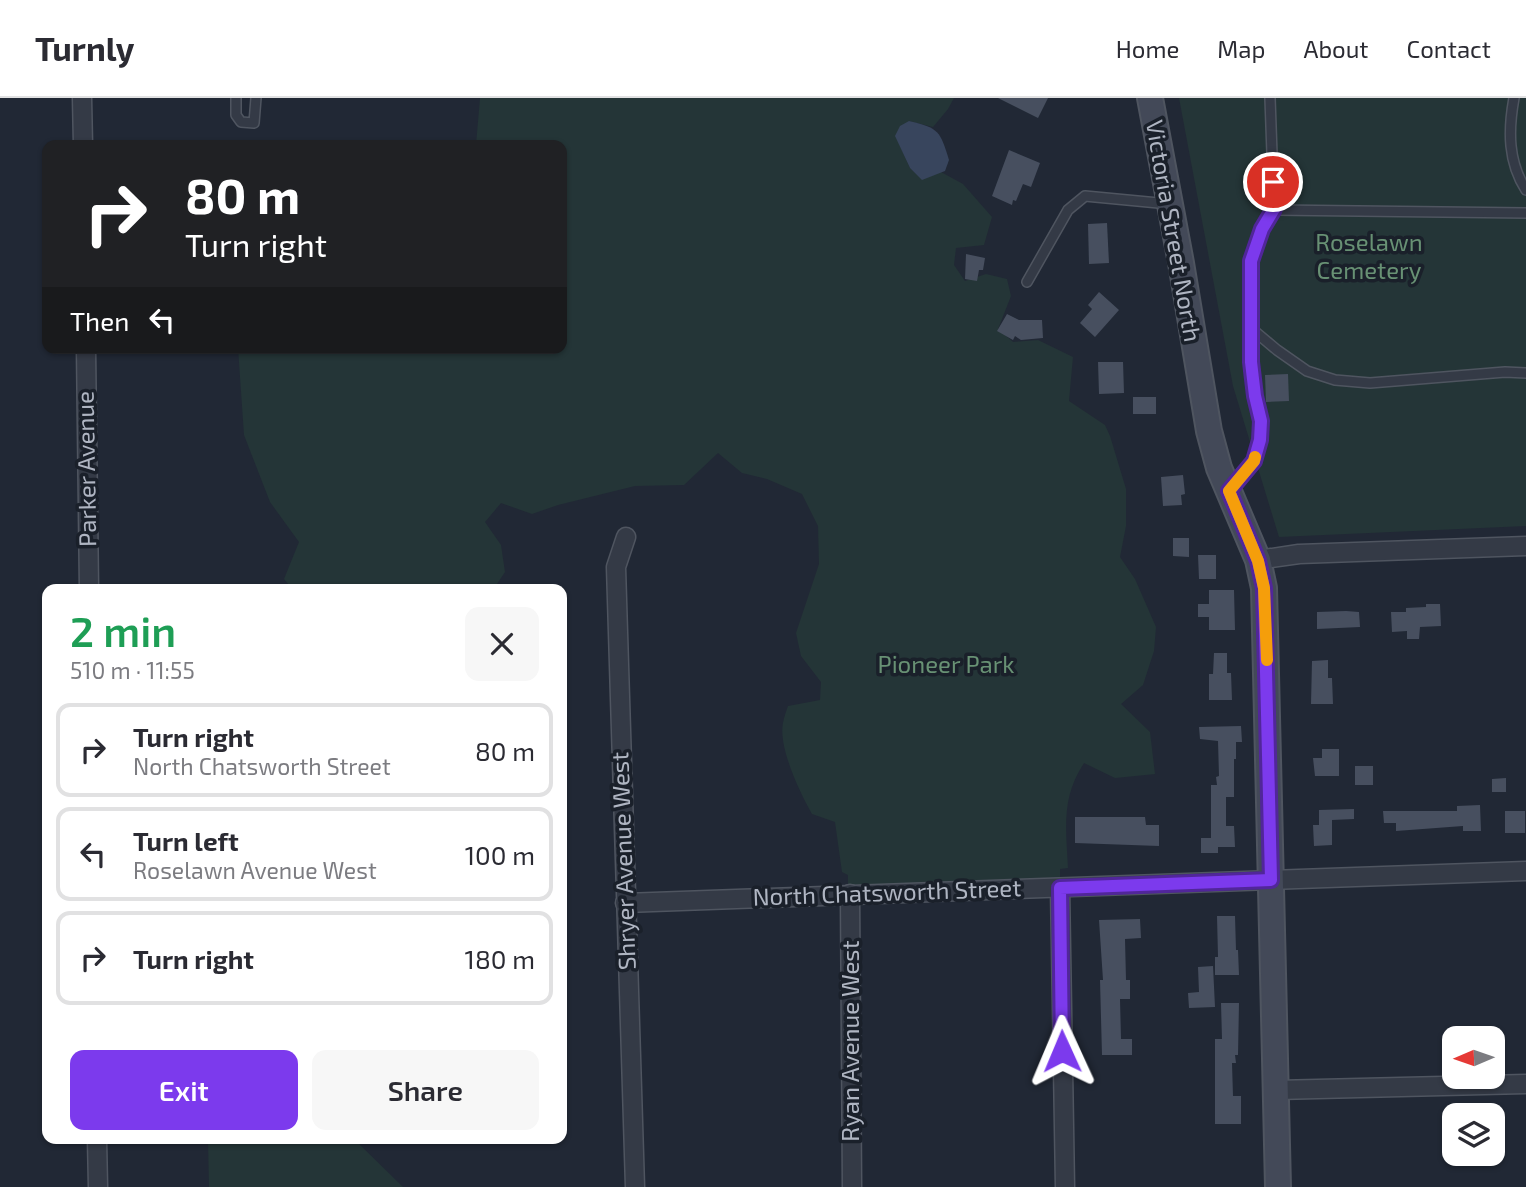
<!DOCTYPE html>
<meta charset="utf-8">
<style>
body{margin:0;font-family:"Exo 2",sans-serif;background:#f7f7f7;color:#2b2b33;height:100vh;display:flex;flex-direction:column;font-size:26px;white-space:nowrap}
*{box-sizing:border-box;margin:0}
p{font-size:23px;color:#7c7c81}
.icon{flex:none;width:38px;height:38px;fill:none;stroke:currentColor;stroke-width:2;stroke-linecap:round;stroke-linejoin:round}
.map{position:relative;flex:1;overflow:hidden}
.sheet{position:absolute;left:42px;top:486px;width:525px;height:560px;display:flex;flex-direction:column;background:#fff;border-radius:14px;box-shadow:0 2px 5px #0004}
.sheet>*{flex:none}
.top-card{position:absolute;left:42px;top:42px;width:525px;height:214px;border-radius:14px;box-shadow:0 2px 5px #0004;background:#202124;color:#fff;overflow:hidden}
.needle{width:46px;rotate:268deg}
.fabs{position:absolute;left:1442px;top:928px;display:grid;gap:14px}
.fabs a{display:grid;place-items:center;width:63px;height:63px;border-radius:14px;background:#fff;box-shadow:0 2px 5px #0004;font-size:35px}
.pin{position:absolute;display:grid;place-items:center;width:60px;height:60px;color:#fff;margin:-30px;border:4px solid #fff;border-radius:50%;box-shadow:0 2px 7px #0007}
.me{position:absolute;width:77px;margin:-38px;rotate:359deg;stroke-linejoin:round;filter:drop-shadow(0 0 5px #0008)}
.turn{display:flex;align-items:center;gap:24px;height:147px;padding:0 28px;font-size:32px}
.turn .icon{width:91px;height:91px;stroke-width:2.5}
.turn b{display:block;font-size:49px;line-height:60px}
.then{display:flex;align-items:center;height:66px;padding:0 28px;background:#0003;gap:14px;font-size:26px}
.round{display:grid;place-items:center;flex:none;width:74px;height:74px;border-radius:14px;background:#f7f7f7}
.overview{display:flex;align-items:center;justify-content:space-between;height:119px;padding:0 28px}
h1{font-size:42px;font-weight:600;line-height:52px;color:#1e9e55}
.primary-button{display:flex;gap:14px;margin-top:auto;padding:14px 28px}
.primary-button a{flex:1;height:80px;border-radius:14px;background:#7c3aed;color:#fff;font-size:28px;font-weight:600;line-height:80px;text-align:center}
.primary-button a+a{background:#f7f7f7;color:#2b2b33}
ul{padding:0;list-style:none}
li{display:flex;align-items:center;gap:21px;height:94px;margin:0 14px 10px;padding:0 14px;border:4px solid #e1e1e2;border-radius:14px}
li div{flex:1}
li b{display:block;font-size:26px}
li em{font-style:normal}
header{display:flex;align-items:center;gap:42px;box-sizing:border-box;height:98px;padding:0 35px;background:#fff;border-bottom:2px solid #e1e1e2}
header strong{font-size:33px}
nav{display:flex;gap:38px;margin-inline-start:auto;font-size:24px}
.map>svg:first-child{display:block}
.green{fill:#243537}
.water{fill:#38455d}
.building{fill:#474f5f}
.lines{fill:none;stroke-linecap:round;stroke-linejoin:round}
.lane-casing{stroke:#4f5560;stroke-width:12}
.street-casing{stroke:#4f5560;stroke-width:21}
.secondary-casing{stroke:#4f5560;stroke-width:28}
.lane{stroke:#343a46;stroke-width:9}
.street{stroke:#343a46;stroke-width:18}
.secondary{stroke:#434958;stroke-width:24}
.route-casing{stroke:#51269a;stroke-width:18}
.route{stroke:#7c3aed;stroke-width:12}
.slow{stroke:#f59e0b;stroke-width:12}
.labels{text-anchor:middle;stroke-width:7;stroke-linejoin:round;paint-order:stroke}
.street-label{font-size:24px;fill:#afb5c2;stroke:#1a202a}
.park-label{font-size:24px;fill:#689174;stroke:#1a202a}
</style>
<header>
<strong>Turnly</strong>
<nav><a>Home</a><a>Map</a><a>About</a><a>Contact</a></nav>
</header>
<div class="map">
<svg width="1526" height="1089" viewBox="0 0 1526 1089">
<rect width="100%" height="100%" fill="#212835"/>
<!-- green -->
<g class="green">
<path d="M480,0H954L948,11L933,29L909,23L896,38L910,70L922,81L941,74L963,86L992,119L984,147L956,150L954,167L965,183L986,176L1007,181L1011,198L998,231L1013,244L1038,242L1073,259L1069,303L1105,327L1110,338L1126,391V428L1120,459L1135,481L1156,529L1154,553L1143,587L1121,606L1150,634L1155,676L1115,680L1084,665C1061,700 1066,730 1068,770L1060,771V781L848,790V777L842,774L835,724L812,716C800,695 778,649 783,625C784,619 786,614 788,608L820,602L821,584L801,558L796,535L819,466L818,428L802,396L767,381L742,375L718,355L684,387L635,388L558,407L532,416L501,405L485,424L501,447L505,474L493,492H293L284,481L299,444L270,404L244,337L238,250H562V47H476Z"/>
<path d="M1179,0H1526V428L1279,439L1233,288Z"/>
<path d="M208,1041H354L403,1089H209Z"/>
</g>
<!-- water -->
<path class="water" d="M909,23C939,30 940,33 949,62L945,73L922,82L910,70L895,38L900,28Z"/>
<!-- building -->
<g class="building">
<path d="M998,0H1048L1038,20Z"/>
<path d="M1009,52L1040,65L1031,89L1023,86L1016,103L1013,102L1012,107L992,98Z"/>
<path d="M1107,125L1109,165L1089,166L1088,126Z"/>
<path d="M966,156L985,160L983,172H979L977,183L965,181Z"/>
<path d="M1099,194L1119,212L1095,239L1080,225L1092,211L1088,207Z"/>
<path d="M1007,216L1019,222H1042L1043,240L1021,242L1015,238L1013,242L997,233Z"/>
<path d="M1098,264H1123L1124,295L1099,296Z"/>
<path d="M1288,276L1289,303L1266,304L1265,277Z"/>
<rect x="1133" y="299" width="23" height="17"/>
<path d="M1183,377L1185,396L1181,397L1182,407L1163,408L1161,379Z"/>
<path d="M1173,440H1189V459L1173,458Z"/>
<path d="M1198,457H1216V481H1199Z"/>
<path d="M1209,492H1234L1235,532H1209V519H1198V506H1209Z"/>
<path d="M1426,506H1440L1441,528L1420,529L1419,541H1407V533L1392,534L1391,514H1406V510L1426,509Z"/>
<path d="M1346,513L1359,514L1360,529L1317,531V514Z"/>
<path d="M1214,555H1227V575H1231L1232,602H1209V576H1213Z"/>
<path d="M1328,562V580H1332L1333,606H1311L1312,563Z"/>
<path d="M1241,628L1242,644H1236V661H1234V699H1226V728H1234L1235,749H1218V755H1201V740H1211V687H1217L1216,679L1219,678L1218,643L1200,641L1199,629Z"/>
<path d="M1322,651H1339V678H1315L1313,660H1322Z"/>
<rect x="1355" y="668" width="18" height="19"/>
<path d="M1506,680V694H1492V681Z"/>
<path d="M1480,707L1481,733H1463V728L1396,733V725H1384L1383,713H1457V708Z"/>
<path d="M1354,711V721L1332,722V747L1314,748L1313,727H1319V712Z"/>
<rect x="1505" y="713" width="20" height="22"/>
<path d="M1075,719H1145L1146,727H1159V748L1075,745Z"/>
<path d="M1217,818H1235L1236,852H1238L1239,877H1215V859H1218Z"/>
<path d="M1140,821L1141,840L1125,841L1126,882H1130V901H1120L1121,941H1132V957H1102L1100,882H1103L1099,822Z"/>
<path d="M1213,868L1215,909L1189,910L1188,895L1199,894L1198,869Z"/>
<path d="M1221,905H1239L1238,957H1235L1236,965H1232L1233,998H1241V1026H1215V941H1222Z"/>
</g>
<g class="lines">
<!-- lane casing -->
<g class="lane-casing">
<g id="lane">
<path d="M236,0V17L241,24L254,25L256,0"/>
<path d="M1514,0C1508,33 1508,64 1526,92"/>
<path d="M1274,112L1526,115"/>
<path d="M1027,184L1068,112L1085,98L1169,106"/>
<path d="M1252,231L1277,252L1307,273L1335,282L1370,285L1505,274L1526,275"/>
<path d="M1232,389L1254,363L1260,342V322L1255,298L1251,264V163L1262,131L1274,112L1270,0"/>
</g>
</g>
<!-- street casing -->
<g class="street-casing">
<g id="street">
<path d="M82,0L83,47"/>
<path d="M86,250L89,492"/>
<path d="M626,439L616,469L635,1089"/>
<path d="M1258,462L1299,456L1526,448"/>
<path d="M1060,790L1065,1089"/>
<path d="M850,796L852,1089"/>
<path d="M625,805L1526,773"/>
<path d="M1276,992L1526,986"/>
<path d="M97,1041L98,1089"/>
</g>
</g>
<!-- secondary casing -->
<g class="secondary-casing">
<path id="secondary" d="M1150,0L1181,165L1209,333L1219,370L1258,462L1264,490L1278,1089"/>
</g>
<!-- lane -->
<use href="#lane" class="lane"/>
<!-- street -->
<use href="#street" class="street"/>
<!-- secondary -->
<use href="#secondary" class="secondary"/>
</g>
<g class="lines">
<!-- route casing -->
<g class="route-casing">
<path id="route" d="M1062,953L1060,790L1271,782L1264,490L1258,463L1229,393L1254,363L1260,342L1261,323L1255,298L1251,264V163L1262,131L1274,111L1273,84"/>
</g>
<!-- route -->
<use href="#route" class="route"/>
<!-- slow -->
<path class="slow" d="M1255,359L1254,363L1229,393L1258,463L1264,490L1267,562"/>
</g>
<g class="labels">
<!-- street labels -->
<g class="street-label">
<text transform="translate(1173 133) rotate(80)" y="8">Victoria Street North</text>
<text transform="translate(87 371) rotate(-91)" y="8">Parker Avenue</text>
<text transform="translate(624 763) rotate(-92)" y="8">Shryer Avenue West</text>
<text transform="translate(887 795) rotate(-2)" y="8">North Chatsworth Street</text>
<text transform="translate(851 943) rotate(-90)" y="8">Ryan Avenue West</text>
</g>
<!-- park labels -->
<g class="park-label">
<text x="1369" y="153">Roselawn<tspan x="1369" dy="28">Cemetery</tspan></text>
<text x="946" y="575">Pioneer Park</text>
</g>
</g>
</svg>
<div class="fabs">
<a><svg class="needle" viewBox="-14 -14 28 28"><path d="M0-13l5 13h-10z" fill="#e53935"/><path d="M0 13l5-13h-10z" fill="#7c7c81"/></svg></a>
<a><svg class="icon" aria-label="layers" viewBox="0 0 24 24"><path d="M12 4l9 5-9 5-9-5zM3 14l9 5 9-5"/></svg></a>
</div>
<div class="pin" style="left:1273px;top:84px;background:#d93025"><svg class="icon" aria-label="arrive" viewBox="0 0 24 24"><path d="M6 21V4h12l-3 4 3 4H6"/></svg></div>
<svg class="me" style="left:1062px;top:953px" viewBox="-20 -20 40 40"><path d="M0-17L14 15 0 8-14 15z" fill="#7c3aed" stroke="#fff" stroke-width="4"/></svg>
<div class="top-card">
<div class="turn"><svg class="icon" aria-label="right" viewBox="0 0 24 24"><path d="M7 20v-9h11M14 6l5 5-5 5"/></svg><div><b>80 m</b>Turn right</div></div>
<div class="then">Then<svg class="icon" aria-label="left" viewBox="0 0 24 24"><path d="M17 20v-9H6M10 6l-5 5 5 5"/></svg></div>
</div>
<section class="sheet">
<div class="overview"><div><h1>2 min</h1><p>510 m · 11:55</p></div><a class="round"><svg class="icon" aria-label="close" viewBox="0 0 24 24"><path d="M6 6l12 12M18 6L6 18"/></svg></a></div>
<ul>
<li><svg class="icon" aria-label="right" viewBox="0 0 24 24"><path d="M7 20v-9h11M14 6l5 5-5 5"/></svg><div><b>Turn right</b><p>North Chatsworth Street</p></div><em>80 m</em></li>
<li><svg class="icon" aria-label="left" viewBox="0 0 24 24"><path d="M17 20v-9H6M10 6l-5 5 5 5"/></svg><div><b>Turn left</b><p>Roselawn Avenue West</p></div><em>100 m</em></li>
<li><svg class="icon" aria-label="right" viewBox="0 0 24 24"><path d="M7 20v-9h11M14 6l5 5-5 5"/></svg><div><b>Turn right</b></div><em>180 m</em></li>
</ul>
<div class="primary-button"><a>Exit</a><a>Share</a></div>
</section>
</div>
